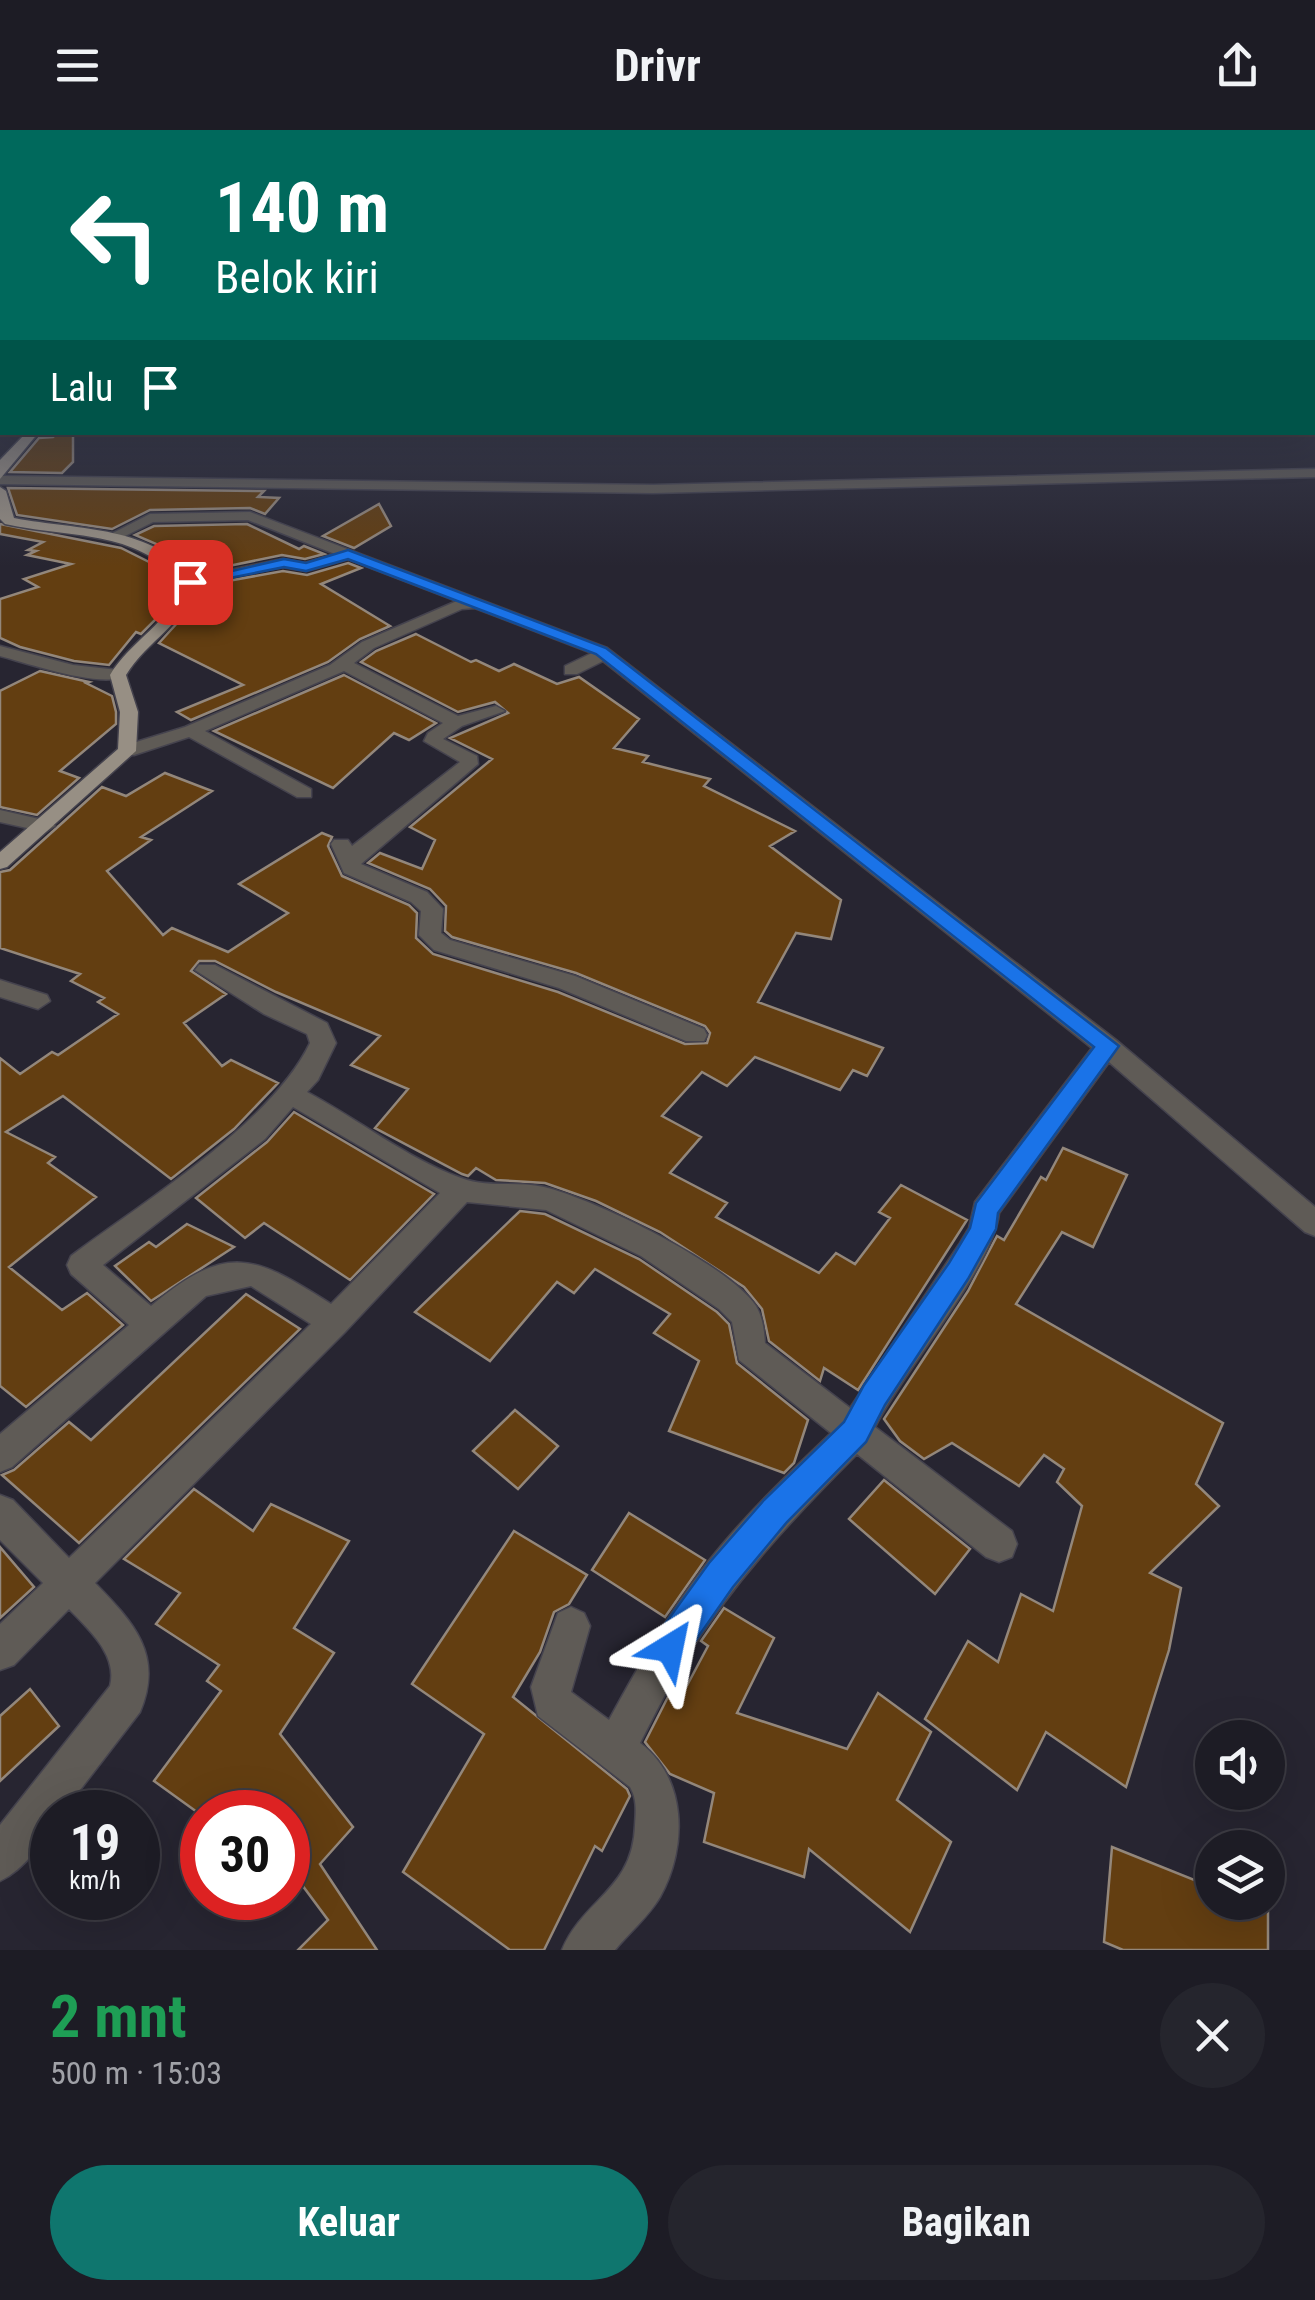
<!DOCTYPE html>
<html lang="id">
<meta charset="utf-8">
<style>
body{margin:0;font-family:"Roboto Condensed",sans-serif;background:#25252d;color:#f1f3f6;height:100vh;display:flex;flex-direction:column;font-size:38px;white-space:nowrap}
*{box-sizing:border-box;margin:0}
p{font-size:32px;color:#a0a1a7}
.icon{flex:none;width:55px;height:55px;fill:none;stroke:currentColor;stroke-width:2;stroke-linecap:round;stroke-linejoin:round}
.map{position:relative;height:1820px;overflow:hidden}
.panel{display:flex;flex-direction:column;background:#1d1c25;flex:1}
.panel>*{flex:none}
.banner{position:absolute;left:0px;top:0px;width:1315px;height:305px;box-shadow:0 10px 40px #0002,0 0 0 2px #3b3a42;background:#00695c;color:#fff;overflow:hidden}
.controls{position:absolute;left:1195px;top:1590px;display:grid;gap:20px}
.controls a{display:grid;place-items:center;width:90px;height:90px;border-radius:50%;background:#1d1c25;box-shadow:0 10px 40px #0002,0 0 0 2px #3b3a42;font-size:50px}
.speed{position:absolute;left:30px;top:1660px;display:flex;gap:20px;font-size:50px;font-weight:700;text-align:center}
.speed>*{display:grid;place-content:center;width:130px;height:130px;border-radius:50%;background:#1d1c25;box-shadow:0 10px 40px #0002,0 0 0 2px #3b3a42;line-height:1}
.speed small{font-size:25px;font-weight:400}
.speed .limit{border:15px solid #d22;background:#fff;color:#111}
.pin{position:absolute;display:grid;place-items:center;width:85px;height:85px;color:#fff;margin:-42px;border-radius:20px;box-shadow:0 5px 15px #0006}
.me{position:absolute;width:110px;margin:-55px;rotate:35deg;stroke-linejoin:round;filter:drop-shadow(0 0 8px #0008)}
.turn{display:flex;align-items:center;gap:35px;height:210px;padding:0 50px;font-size:45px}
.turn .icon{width:130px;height:130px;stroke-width:2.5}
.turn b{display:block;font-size:70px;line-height:85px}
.then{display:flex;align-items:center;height:95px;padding:0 50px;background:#0003;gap:20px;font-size:38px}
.round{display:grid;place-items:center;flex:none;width:105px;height:105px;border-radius:52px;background:#25252d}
.summary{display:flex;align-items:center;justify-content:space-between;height:170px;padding:0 50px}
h1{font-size:60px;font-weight:700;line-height:75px;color:#1e9e55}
.button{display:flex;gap:20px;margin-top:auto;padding:20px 50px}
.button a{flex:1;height:115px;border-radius:60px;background:#0f766e;color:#fff;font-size:40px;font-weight:700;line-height:115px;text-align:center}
.button a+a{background:#25252d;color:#f1f3f6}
header{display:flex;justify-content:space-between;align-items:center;height:130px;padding:0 50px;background:#1d1c25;font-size:45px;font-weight:700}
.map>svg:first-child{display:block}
.building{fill:#633e11;stroke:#93877b;stroke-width:2.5}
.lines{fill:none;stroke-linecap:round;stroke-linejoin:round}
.minor-casing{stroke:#45434e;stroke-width:3}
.major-casing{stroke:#45434e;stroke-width:3}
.minor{fill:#5f5b56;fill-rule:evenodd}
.major{fill:#978f84;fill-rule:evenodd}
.route{fill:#1a73e8;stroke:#114b97;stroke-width:2.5}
</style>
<header><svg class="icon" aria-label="menu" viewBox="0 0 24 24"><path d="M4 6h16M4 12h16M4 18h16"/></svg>Drivr<svg class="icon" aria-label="share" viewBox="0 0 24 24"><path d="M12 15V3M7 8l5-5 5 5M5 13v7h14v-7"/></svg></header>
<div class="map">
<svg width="1315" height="1820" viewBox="0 0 1315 1820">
<rect width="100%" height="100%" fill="#272531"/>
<!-- building -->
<g class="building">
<path d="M58,302H73V332L62,343L10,342L39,308L53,307Z"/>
<path d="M8,358L264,361L258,367L279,368L265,384L250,378L150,380L112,399L17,385Z"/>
<path d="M379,374L391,396L354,418L323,406Z"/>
<path d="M0,394L121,418L161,438L179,454L157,488L141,504L136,502L109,535L74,531L20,517L0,508V469L38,457L24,449L71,434L27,425L36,421L28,420L43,412L0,404Z"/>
<path d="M247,394L299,419L304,416L324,424L305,429L282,425L195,443L161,416L135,405L154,396Z"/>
<path d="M348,433L361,438L321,454L390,496L360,509L328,532L191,590L177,582L243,555L159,513L188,481L200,456L283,441L307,445Z"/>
<path d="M416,504L471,532L476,530L499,541L514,534L557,554L579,547L639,589L614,618L648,626L643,632L710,649L704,656L795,701L770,716L841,770L831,809L796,803L758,872L883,918L867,946L853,940L840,960L755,927L727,956L702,942L662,986L701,1007L670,1043L727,1073L716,1087L819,1143L836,1123L855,1134L890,1088L879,1082L901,1055L967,1090L858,1260L824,1238L820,1251L769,1211L762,1179L744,1157L660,1102L596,1071L545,1053L496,1050L476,1038L468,1046L462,1044L375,998L408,959L351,935L380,906L276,862L215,831H199L191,841L226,864L184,893L222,936L231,930L278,953L234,999L171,1049L63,966L6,1002L55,1027L48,1033L96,1067L9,1137L62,1180L87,1163L123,1195L26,1277L0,1256V928L20,944L52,922L58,925L118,884L98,872L104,868L71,851L80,844L0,818V742L10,740L102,657L126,666L165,643L212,661L141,707L151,710L107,741L163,805L172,798L228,822L288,783L239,754L322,703L332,707L328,716L342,746L409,775L417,783L416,808L433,824L558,862L685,914L707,913L710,903L705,896L576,843L452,807L445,801L446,776L430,759L368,733L380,723L422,739L435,710L410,697L492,629L450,608L508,583L495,572L458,582L361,532L376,521Z"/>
<path d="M40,541L89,552L86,553L112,566L116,582V594L60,641L79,648L37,685L0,677V561Z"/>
<path d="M344,545L436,593L409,610L394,603L333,658L214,601Z"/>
<path d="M294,982L434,1064L350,1150L264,1093L245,1108L196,1068L267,1012Z"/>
<path d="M1063,1018L1127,1045L1093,1117L1062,1102L1016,1174L1223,1293L1196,1354L1219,1376L1150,1443L1181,1458L1169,1520L1126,1657L1046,1602L1017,1660L925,1589L968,1511L998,1532L1021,1464L1053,1481L1082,1376L1057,1352L1064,1339L1044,1325L1019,1356L952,1313L924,1329L900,1311L884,1289L968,1161L997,1106L1004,1110L1041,1047L1046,1050Z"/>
<path d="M520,1081L545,1084L639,1129L717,1182L729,1194L737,1233L808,1290L794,1333L784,1343L669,1301L699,1231L654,1203L670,1184L595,1139L574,1163L557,1152L490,1231L415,1182Z"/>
<path d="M187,1094L234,1117L151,1171L115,1136L149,1112L156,1117Z"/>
<path d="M246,1164L300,1199L79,1413L2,1345L14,1340L69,1292L91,1310Z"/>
<path d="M515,1280L558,1316L518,1359L473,1321Z"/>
<path d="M884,1350L970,1419L935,1464L849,1389Z"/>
<path d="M194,1359L253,1401L271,1374L349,1411L294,1498L334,1523L280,1604L353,1697L320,1734L377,1820H298L328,1790L288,1736V1682H197L154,1651L221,1561L207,1551L219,1535L156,1494L180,1463L124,1429Z"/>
<path d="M629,1383L705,1430L665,1487L592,1440Z"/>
<path d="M514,1401L587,1445L569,1474L554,1482L540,1522L513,1567L627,1659L630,1666L602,1721L595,1716L544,1820H510L403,1742L484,1604L412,1554Z"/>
<path d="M0,1417L34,1457L0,1488Z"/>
<path d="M724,1478L774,1508L737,1583L847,1619L878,1563L931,1602L897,1670L951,1712L910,1802L809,1719L804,1747L704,1712L714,1663L670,1644L645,1612L672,1559L683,1563L708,1516L701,1511Z"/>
<path d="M30,1559L59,1596L0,1651V1586Z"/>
<path d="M1112,1717L1212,1757V1772H1250L1268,1780V1820H1123L1104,1812Z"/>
</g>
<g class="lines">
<!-- minor casing -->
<g class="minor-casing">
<g id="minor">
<path d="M1315,339V347L653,363L0,354V346L653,355Z"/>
<path d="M250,382L607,518L1116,910L1315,1077V1106L1305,1102L1109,932L999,1083C994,1135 903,1241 875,1297L1012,1401L1017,1414L1012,1427L999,1432L986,1427L857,1324C793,1388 732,1453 684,1531C668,1557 654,1586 640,1613C687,1648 688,1717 660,1767C649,1786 629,1803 615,1820H562C584,1768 633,1760 635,1695C636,1680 637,1669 630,1657L538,1586L531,1557L558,1483L571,1477L584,1483L590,1496L571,1562L609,1590C639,1535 669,1482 708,1432C745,1385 788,1344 831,1303L739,1230L732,1192L719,1179L641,1126L546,1080L467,1072L345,1202L95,1453C134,1493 164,1525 140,1582L63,1682H52C52,1707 22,1741 0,1751V1695L110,1556C118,1525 89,1500 69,1479L14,1535L0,1540V1494L43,1453L0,1410V1365L13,1370L69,1428L311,1194L251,1156L206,1166L12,1337L0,1342V1304L129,1195L71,1144L67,1135L71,1126C143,1072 272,993 310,913L307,904L264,884L195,840L199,835H215L327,893L336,913L318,950L307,962C358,989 406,1028 461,1048C487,1058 517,1051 544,1057C594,1069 728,1134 756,1176C763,1188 764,1200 765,1213L850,1278L960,1113L969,1098L975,1072L1092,918L603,531L577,544H565V536L592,523L475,478L462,479L374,518L354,533L458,586L496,576L505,581L462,596L443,609L477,626L478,634L361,734L427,762L443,779L441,803L450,810L575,846L704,899L707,905L704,911H686L559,858L434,820L419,805L421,781L411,772L344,743L331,714L334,710H348L352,716L460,632L424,611L428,603L443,593L344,541L205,601L311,659V667H297L189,607L134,625H120V617L185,597L330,535L362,512L457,471L348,429L306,441L283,437L186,455V449L191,448L283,429L305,433L335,424L248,390L153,392L123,407L111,404L150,384ZM293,977L440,1063L331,1174C254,1125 227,1112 151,1176L103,1135L265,1009Z"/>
<path d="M0,516L73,535L118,540L126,545C105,560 27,533 0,526Z"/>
<path d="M0,680L52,692L55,696L45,702L0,692Z"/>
<path d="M0,850L47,865L50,871L38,879L0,867Z"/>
</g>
</g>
<!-- major casing -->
<g class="major-casing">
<g id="major">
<path d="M27,302H39L0,349V330Z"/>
<path d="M0,357L6,361L14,388C81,401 151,394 198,452C187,493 147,510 126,545L138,582L136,621L7,737L0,739V722L118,619L120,582L110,545C130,511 171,492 183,453C133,398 72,409 5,394L0,389Z"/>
</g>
</g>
<!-- minor -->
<use href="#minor" class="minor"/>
<!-- major -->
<use href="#major" class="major"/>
</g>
<!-- sky -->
<linearGradient id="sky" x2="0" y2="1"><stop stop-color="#15141b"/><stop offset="0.42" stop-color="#41465a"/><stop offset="1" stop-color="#41465a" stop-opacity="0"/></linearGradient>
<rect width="1315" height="437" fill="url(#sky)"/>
<!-- route -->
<path class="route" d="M348,420L606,518L1119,916L998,1083L996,1099L968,1149L885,1275L866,1312L787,1392L733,1457L682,1530L670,1535L657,1530L652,1518L657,1505L709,1433L764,1370L844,1292L864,1255L949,1133L970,1098L976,1073L1094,917L596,524L348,429L306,441L284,437L190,456L184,452L284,429L306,433Z"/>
</svg>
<div class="controls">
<a><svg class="icon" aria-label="sound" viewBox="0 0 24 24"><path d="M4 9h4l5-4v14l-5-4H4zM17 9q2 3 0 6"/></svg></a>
<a><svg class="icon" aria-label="layers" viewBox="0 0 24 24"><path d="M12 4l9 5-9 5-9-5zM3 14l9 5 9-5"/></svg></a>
</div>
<div class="speed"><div>19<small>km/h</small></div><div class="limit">30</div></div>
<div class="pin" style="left:190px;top:452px;background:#d93025"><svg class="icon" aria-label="arrive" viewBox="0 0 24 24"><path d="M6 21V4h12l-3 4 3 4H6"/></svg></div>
<svg class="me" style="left:670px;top:1518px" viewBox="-20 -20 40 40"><path d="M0-17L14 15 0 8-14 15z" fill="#1a73e8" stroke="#fff" stroke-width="4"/></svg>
<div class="banner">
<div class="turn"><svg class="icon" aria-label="left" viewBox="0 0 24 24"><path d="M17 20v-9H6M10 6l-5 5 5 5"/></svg><div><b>140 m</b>Belok kiri</div></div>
<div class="then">Lalu<svg class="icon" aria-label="arrive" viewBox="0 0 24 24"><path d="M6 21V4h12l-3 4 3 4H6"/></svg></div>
</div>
</div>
<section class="panel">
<div class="summary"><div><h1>2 mnt</h1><p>500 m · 15:03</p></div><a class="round"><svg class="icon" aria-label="close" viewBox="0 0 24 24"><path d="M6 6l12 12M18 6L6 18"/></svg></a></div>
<div class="button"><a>Keluar</a><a>Bagikan</a></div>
</section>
